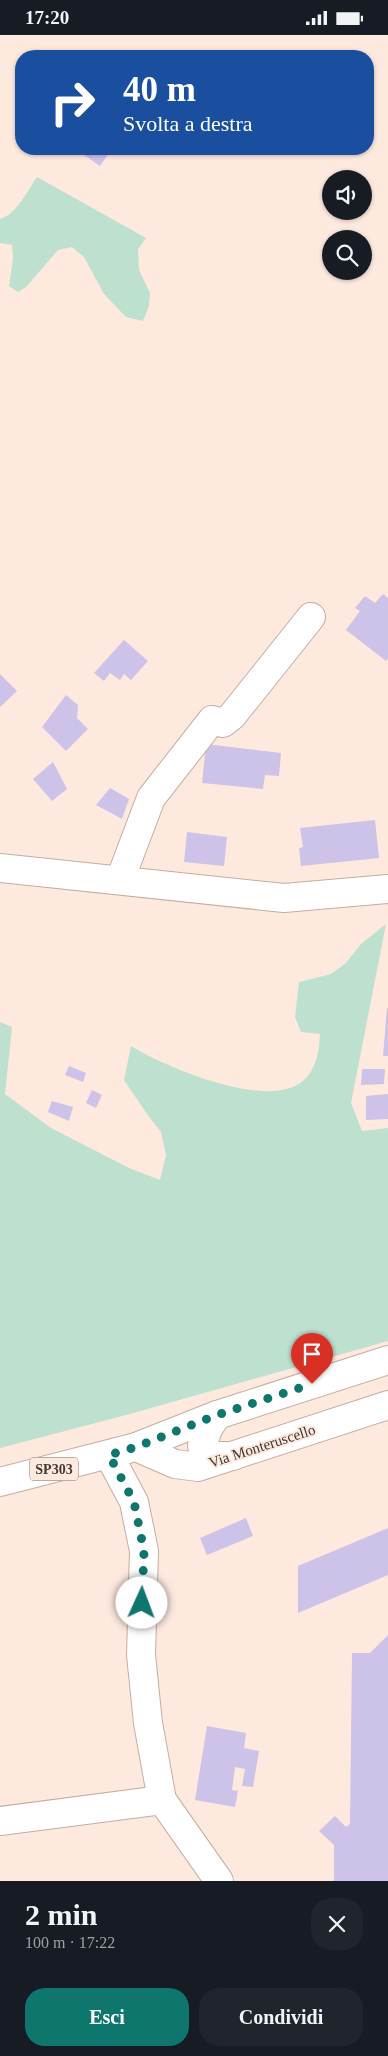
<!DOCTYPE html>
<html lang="it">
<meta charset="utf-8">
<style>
body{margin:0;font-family:Georgia,serif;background:#20242c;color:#f1f3f6;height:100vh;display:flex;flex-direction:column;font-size:19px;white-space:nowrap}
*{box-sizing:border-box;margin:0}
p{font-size:16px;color:#9ea1a6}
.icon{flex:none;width:28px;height:28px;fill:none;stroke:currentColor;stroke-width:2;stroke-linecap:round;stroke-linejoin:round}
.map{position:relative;height:1846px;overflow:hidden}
.panel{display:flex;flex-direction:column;background:#171b24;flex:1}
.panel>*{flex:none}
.hud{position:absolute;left:15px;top:15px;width:359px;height:105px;border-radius:20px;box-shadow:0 1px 4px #0004;background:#1a4fa0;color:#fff;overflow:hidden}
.fabs{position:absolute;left:322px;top:135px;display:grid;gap:10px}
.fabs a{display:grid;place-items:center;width:50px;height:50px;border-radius:50%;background:#171b24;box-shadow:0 1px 4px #0004;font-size:25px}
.pin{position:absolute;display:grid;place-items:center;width:42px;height:42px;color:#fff;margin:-51px -21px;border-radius:50% 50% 50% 0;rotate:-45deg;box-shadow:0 0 5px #0007}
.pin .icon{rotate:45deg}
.me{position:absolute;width:55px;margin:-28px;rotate:2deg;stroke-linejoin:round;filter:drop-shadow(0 0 4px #0008)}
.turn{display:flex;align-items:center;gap:18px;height:105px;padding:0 25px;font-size:22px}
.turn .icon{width:65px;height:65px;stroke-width:2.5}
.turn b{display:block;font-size:35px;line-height:42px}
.round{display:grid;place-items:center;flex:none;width:52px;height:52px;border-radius:20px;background:#20242c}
.summary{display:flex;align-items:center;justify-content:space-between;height:85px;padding:0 25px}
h1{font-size:30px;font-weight:700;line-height:38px}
.action{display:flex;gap:10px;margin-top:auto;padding:10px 25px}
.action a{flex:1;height:58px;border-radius:20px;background:#0f766e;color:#fff;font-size:20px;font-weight:700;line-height:58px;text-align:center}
.action a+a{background:#20242c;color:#f1f3f6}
.status{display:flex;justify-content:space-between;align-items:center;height:35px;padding:0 25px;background:#171b24;direction:ltr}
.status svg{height:14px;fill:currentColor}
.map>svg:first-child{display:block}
.green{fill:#bee0ce}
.building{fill:#cdc2e8}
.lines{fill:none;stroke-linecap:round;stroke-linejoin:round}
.minor-casing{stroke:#c5ada1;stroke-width:30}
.major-casing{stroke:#c5ada1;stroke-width:30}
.minor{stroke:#fff;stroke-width:28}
.major{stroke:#fff;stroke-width:28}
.route{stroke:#0f766e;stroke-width:9;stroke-dasharray:0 16.2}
.labels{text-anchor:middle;stroke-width:4;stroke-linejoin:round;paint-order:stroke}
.shield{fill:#fee9df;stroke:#7a6d67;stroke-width:1}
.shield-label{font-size:14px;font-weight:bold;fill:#423833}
.street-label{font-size:15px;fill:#423833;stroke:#fee9df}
</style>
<div class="status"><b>17:20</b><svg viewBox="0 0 49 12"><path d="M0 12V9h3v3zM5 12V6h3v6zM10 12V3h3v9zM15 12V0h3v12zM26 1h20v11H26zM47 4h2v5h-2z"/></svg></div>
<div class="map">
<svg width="388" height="1846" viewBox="0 0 388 1846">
<rect width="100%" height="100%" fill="#fee9df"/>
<!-- green -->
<g class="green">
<path d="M37,142L146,203L138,214L139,235L150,258L149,271L143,286L126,282L104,259L84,222L72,212L58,215L26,252L18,257L9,251L13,224L12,210L0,208V184C17,179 28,155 37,142Z"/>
<path d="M386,889L351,1068L362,1096L388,1093V1306L130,1379L0,1413V987L12,992L5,1059L51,1093L129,1133L160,1145L166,1120L161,1097L147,1079L124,1045L131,1011C165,1032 270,1077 304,1045C317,1033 319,1015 320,999L301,997L295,982L299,947L331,939L346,928L361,909Z"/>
</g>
<!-- building -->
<g class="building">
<path d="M88,114H110L111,115L100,131L84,120Z"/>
<path d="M383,559L388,563V623L386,626L346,595L360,576L355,573L365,561L375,568Z"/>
<path d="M124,605L148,626L131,645L124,639L120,645L110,638L104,646L94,638Z"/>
<path d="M0,639L17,656L0,672Z"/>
<path d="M66,660L78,670L77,683L88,694L66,716L42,692Z"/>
<path d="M206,709L281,718L279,741L265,740L263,754L202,748Z"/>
<path d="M53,727L67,754L52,766L33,744Z"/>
<path d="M110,753L129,764L122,784L96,770Z"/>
<path d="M375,785L379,823L301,831L299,813L303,812L300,793Z"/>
<path d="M187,797L227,802L224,831L184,827Z"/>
<path d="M387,973H388V1021H383Z"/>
<path d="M69,1031L86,1038L83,1047L65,1040Z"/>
<path d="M362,1034H385L384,1049L361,1050Z"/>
<path d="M92,1055L102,1060L96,1073L86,1068Z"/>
<path d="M388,1059V1084L366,1085V1061Z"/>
<path d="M52,1066L73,1072L69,1086L48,1077Z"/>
<path d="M246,1483L253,1501L207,1520L200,1503Z"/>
<path d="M388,1493V1540L298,1578V1531Z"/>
<path d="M388,1600V1846H334V1810L319,1796L335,1781L346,1792L350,1789L352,1618H370Z"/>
<path d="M207,1691L246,1698L244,1713L259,1716L253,1752L242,1751L245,1734L235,1732L232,1755L238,1756L235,1772L195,1765Z"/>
</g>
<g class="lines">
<!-- minor casing -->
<g class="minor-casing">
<g id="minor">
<path d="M0,833L284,863L388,854"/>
<path d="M120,845L151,763L212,685L223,688L232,681L311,582"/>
<path d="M217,1380L208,1394L202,1411L206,1418L215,1421H233"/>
<path d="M136,1412L175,1429L198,1432L388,1370"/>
<path d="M109,1420L134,1467L144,1516L141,1620L148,1688L162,1765L219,1846"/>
<path d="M0,1786L162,1765"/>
</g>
</g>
<!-- major casing -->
<g class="major-casing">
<path id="major" d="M0,1447L136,1412L217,1380L388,1325"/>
</g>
<!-- minor -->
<use href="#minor" class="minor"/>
<!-- major -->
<use href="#major" class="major"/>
</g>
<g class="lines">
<!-- route -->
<path class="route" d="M142,1568L144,1516L134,1467L109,1420L136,1412L217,1380L312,1349"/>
</g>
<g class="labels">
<!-- shield labels -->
<rect class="shield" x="30" y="1422.5" width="48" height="23" rx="4"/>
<g class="shield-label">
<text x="54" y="1439">SP303</text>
</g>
<!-- street labels -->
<g class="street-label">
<text transform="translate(262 1411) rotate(-18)" y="5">Via Monteruscello</text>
</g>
</g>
</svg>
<div class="fabs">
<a><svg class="icon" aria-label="sound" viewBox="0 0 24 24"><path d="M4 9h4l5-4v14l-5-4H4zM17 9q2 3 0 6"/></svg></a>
<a><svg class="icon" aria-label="search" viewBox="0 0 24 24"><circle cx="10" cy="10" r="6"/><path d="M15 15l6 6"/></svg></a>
</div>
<div class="pin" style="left:312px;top:1349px;background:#d93025"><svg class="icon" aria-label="arrive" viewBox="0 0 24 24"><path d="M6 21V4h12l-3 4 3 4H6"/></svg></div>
<svg class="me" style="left:142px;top:1568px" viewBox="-20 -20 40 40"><circle r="19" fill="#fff"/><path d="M0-13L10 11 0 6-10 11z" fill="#0f766e"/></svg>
<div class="hud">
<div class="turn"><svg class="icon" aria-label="right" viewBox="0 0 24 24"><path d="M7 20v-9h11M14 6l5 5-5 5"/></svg><div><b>40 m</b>Svolta a destra</div></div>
</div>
</div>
<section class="panel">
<div class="summary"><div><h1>2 min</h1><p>100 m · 17:22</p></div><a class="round"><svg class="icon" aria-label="close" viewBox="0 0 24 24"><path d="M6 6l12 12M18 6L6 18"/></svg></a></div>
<div class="action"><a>Esci</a><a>Condividi</a></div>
</section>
